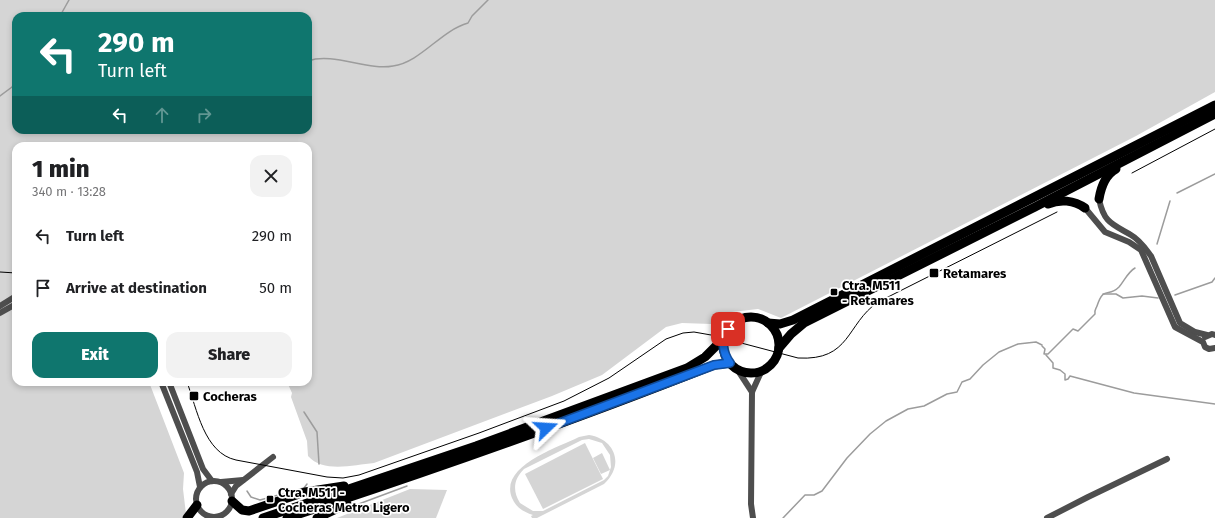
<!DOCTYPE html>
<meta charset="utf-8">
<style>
body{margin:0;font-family:"Fira Sans",sans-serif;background:#f2f2f2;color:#202124;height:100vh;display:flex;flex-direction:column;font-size:15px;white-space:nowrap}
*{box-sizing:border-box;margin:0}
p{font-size:13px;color:#757577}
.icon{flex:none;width:22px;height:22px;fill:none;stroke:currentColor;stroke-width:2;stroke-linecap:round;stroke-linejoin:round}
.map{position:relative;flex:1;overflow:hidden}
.details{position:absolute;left:12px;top:142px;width:300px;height:244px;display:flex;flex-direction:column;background:#fff;border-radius:12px;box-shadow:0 2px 6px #0003}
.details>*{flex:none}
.top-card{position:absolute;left:12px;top:12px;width:300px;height:122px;border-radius:12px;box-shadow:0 2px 6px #0003;background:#0f766e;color:#fff;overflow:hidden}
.pin{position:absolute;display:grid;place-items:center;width:34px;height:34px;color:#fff;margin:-17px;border-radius:8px;box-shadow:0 2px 6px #0006}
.me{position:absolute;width:44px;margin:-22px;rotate:70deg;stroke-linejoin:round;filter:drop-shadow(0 0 3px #0008)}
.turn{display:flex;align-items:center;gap:14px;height:84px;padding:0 20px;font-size:18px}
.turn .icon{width:52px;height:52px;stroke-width:2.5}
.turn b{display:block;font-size:28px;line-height:34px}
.lanes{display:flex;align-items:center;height:38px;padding:0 20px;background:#0003;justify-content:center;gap:20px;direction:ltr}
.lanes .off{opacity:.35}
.round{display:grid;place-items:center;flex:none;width:42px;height:42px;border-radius:12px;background:#f2f2f2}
.overview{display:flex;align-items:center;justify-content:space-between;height:68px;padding:0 20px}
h1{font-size:24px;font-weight:800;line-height:30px}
.button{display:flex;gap:8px;margin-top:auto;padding:8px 20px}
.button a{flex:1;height:46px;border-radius:12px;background:#0f766e;color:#fff;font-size:16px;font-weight:800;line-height:46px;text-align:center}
.button a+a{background:#f2f2f2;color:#202124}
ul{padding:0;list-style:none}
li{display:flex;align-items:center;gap:12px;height:52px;padding:0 20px}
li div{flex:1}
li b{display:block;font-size:15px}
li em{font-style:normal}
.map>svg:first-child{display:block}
.green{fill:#d5d5d5;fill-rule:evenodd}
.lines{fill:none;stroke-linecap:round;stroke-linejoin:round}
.stream{stroke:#9c9c9c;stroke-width:1.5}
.minor{stroke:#4e4e4e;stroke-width:6}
.highway{stroke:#000;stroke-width:9}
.tram{stroke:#000;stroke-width:1}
.route-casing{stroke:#114b97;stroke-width:10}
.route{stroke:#1a73e8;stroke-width:7}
.poi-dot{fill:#000;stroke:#fff;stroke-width:1.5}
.labels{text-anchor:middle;stroke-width:3.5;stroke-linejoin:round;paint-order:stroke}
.poi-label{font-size:13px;font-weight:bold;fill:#000;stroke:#fff;text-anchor:start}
</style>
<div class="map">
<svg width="1215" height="518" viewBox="0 0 1215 518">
<rect width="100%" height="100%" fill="#fff"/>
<!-- green -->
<g class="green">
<path d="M0,0H1215V92L1136,136L781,318L758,309L732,312L711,324L682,323L666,327L602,375L552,396L374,463C353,465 323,473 308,456L307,441L291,397L292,393L287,382H308V146H16V382H149L184,473L183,489L186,514L182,518H0ZM16,16H308V130H16Z"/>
<path d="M589,435C615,439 625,465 604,484L537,518H532L531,516L533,515C524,512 516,508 512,498C499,466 557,448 579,437ZM589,439L602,443L610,455L611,467L608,476L604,480L543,511H533L520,503C512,490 514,479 524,469L582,440Z"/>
<path d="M585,443L603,479L543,509L525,474Z"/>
<path d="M602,453L610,470L601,474L593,458Z"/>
<path d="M410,489L447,490L436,518H337Z"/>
</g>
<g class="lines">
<!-- stream -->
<g class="stream">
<path d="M60,16L69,0"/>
<path d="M308,61C333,52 368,71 393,66C421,62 440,31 468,23L472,16L488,0"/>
<path d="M0,96L12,87L16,80"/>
<path d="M1177,193L1215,174"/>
<path d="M1157,244L1170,201"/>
<path d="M1103,294H1116L1123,298L1142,296L1158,298"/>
<path d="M1175,295L1212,282L1215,278"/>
<path d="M1042,346L1045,349L1044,354H1048L1073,329L1078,331L1095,314C1094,310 1096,309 1097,306C1104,285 1108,298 1119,287C1124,281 1128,272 1135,268"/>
<path d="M1046,355L1053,363V368L1060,370L1065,374V380L1068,379L1070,376L1134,393L1215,404"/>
<path d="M304,412L317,432L319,464"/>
<path d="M247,491L251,497L260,500L304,488L307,484"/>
<path d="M348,508L407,486"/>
<path d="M783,518L805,495H814L822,491L847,458L870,434L886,421L908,409L924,406L947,394L957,392L962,382L970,379L983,365L999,352L1018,344L1036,342L1042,345"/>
</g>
<!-- minor -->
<g class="minor">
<path d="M1099,199C1104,223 1112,224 1131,235C1140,240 1145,248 1151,256L1180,323L1195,332L1207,335"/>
<path d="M1085,208L1105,232L1129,242L1141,250L1175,327L1203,342L1205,347L1209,349L1215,348"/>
<path d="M0,306L16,296"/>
<path d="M0,313L16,304"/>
<path d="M1205,337L1212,334L1215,335"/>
<path d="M737,369L752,392"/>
<path d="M161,382L197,472L200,487"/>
<path d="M169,382L203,469L212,481"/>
<circle cx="214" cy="499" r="18"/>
<path d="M221,482L243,480"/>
<path d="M231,494L236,486L273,457"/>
<path d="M753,518L751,504L752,392L762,370"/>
<path d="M1047,518L1088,497L1167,459"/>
</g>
<!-- highway -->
<g class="highway">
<path d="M1099,199C1101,187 1105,175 1116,169"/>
<path d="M1048,204C1060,199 1074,200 1085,208"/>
<circle cx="751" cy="345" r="28"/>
<path d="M768,323L780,324L793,320L1215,105"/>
<path d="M779,348L791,334L804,323L1035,207L1215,114"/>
<path d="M232,501L242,510L249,511L305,492L344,486"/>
<path d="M187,518L197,505"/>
<path d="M263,518L476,446L687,368L705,357L724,338"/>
<path d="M287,518C430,471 573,421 714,365L730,363"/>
<path d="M317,518L347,504"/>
</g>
<!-- tram -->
<g class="tram">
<path d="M1132,173L1215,129"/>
<path d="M0,272L16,273"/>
<path d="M187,382C197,409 204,453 236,460L327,477L343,478L359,475L479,433L564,401L609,378L666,339L683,333L694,332L711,335L798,358C851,361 846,324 878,302L1057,212"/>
</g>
</g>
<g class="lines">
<!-- route casing -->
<g class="route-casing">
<path id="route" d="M546,428L714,365L730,363C722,352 721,341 728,329"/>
</g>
<!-- route -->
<use href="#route" class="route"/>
</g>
<!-- markers -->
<g class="poi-dot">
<rect x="929" y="268" width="10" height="10" rx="2"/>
<rect x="830" y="288" width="8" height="8" rx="2"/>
<rect x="189" y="391" width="10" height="10" rx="2"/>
<rect x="266" y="495" width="8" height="8" rx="2"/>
</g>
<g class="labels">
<!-- poi labels -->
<g class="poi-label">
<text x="943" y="278">Retamares</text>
<text x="842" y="290">Ctra. M511<tspan x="842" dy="15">- Retamares</tspan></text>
<text x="203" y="401">Cocheras</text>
<text x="278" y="497">Ctra. M511 -<tspan x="278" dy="15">Cocheras Metro Ligero</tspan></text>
</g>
</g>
</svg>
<div class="pin" style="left:728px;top:329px;background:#d93025"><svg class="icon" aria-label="arrive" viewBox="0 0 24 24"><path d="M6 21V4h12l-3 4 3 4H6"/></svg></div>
<svg class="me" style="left:546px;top:428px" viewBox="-20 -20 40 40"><path d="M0-17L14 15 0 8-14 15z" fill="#1a73e8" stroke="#fff" stroke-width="4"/></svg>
<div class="top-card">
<div class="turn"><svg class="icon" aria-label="left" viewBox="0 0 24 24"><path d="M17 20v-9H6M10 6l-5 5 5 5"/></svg><div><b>290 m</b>Turn left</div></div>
<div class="lanes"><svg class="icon" aria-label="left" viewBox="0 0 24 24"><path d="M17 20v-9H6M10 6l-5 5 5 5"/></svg><svg class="icon off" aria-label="ahead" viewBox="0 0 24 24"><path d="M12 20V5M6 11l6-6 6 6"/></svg><svg class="icon off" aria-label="right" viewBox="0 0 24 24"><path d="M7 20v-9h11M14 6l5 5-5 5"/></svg></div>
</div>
<section class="details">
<div class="overview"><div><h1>1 min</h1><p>340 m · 13:28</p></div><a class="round"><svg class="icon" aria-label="close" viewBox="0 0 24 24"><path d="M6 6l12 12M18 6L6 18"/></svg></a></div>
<ul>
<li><svg class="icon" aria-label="left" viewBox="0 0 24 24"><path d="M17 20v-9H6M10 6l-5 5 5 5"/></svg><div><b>Turn left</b></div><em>290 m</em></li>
<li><svg class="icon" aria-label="arrive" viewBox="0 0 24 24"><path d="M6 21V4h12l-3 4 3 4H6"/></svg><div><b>Arrive at destination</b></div><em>50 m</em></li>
</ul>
<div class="button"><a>Exit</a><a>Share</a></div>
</section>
</div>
